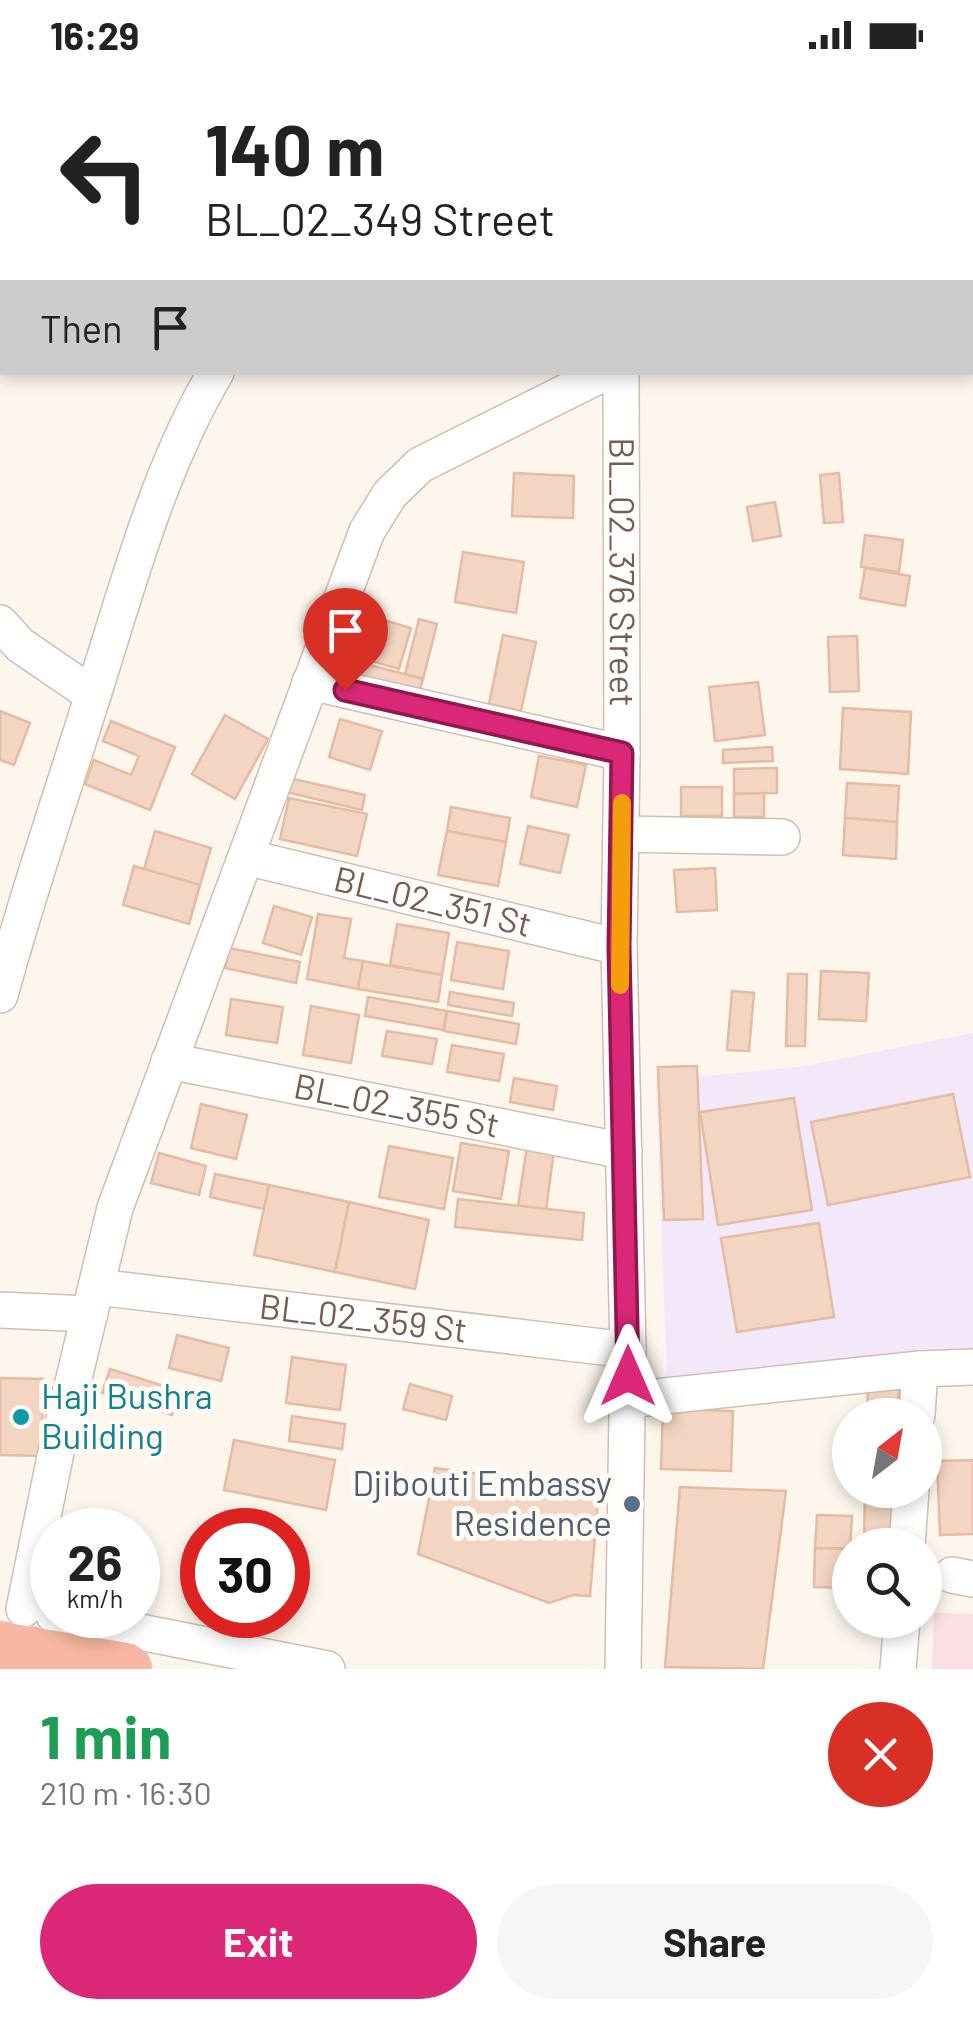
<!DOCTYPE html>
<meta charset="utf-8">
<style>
body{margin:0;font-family:Barlow,sans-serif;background:#f6f6f6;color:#222;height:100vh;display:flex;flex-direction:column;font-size:38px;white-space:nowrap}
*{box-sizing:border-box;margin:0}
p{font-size:32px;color:#767676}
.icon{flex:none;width:55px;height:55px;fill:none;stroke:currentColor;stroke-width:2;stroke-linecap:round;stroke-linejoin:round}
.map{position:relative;height:1599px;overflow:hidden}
.details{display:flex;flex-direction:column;background:#fff;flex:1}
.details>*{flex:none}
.hud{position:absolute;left:0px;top:0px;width:975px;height:305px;box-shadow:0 5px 15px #0003;background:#fff;color:#222;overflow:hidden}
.needle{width:65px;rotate:31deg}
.tools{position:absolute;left:832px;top:1328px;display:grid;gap:20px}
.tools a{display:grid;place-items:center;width:110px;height:110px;border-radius:50%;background:#fff;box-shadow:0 5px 15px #0003;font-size:50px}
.speed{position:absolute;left:30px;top:1438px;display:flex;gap:20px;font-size:50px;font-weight:700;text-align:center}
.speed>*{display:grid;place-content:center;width:130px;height:130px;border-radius:50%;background:#fff;box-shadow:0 5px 15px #0003;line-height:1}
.speed small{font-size:25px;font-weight:400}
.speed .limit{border:15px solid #d22;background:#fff;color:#111}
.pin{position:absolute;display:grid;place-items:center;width:85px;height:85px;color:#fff;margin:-102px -42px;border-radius:50% 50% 50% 0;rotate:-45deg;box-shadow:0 0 10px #0007}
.pin .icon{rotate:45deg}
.me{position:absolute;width:110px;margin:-55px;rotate:0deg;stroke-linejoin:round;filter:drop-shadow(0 0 8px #0008)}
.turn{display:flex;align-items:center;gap:35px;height:210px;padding:0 40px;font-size:45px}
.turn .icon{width:130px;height:130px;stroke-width:2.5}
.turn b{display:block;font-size:70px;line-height:85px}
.then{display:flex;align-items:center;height:95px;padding:0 40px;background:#0003;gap:20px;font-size:38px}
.round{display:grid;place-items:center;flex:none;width:105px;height:105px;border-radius:52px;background:#f6f6f6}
.summary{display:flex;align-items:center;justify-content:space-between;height:170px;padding:0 40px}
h1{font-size:60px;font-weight:700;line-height:75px;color:#1e9e55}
.button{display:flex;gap:20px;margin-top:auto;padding:20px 40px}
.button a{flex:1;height:115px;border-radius:60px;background:#db2777;color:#fff;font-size:40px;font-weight:700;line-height:115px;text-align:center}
.button a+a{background:#f6f6f6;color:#222}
.status{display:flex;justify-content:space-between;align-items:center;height:70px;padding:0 50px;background:#fff;direction:ltr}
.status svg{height:28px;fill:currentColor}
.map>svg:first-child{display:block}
.education{fill:#f3e8fa}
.medical{fill:#fbdfe3}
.building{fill:#f3d5c3;stroke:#e6bba3;stroke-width:2.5}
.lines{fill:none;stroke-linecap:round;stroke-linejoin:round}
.minor-casing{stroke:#d1beb0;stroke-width:38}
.highway-casing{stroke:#dad1cd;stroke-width:55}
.minor{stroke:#fff;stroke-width:35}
.highway{stroke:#f7b7a3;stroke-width:52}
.route-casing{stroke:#8e194d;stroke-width:25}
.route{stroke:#db2777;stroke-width:18}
.slow{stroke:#f59e0b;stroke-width:18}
.culture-dot{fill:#0f9aa8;stroke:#fffaf3;stroke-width:4}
.service-dot{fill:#5c6f8a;stroke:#fffaf3;stroke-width:4}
.labels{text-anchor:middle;stroke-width:10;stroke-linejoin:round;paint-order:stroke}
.street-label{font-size:35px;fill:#7a5c4d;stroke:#fffaf3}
.culture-label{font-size:35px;fill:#0d838f;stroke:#fffaf3;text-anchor:start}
.service-label{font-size:35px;fill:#4e5e75;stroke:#fffaf3;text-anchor:end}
</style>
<div class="status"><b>16:29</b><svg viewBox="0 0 49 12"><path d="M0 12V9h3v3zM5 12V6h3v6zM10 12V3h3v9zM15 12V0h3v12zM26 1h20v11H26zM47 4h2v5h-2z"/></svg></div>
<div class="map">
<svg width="973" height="1599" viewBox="0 0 973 1599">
<rect width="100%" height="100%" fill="#fdf6ec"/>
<!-- education -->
<path class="education" d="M973,963V1284L667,1313L656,1011L798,997Z"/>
<!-- medical -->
<path class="medical" d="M934,1543L973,1544V1599H932Z"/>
<!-- building -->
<g class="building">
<path d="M514,403L574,406L573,448L512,446Z"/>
<path d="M839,403L843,452L824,453L820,405Z"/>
<path d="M775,432L781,466L753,471L747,437Z"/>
<path d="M865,465L903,470L899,502L861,497Z"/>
<path d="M463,482L524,492L516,543L455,532Z"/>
<path d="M865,498L910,506L905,536L860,528Z"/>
<path d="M377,548L411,558L399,599L365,589Z"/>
<path d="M419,549L437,554L423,609L405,604Z"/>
<path d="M503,565L536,572L521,641L489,634Z"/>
<path d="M857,566L859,621L830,622L828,567Z"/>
<path d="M343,588L423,609L419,623L340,601Z"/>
<path d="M758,612L765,665L715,671L709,617Z"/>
<path d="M843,638L911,642L908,704L840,699Z"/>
<path d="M0,641L30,653L14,695L0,690Z"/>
<path d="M225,645L268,669L235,729L192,704Z"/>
<path d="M340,649L382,661L370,700L329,687Z"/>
<path d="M111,651L175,677L150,740L85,714L94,690L131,705L139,686L103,671Z"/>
<path d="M772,677L773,691L723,693V680Z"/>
<path d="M539,686L586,695L577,737L531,727Z"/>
<path d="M777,698V723L734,724V699Z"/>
<path d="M289,708L365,725L362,740L286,722Z"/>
<path d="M847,713L899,716L897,752L845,748Z"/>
<rect x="681" y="717" width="41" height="29"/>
<path d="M764,723V747H734V724Z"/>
<path d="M289,728L367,744L357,786L280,769Z"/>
<path d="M451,737L510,748L506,772L447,761Z"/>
<path d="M845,748L897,752L896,789L843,785Z"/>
<path d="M528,756L569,765L560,803L520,794Z"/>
<path d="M155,761L211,778L200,815L144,799Z"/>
<path d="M447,761L506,772L498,816L438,805Z"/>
<path d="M134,796L200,815L189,854L123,835Z"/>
<path d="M715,798L717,840L677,842L674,800Z"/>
<path d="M274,836L312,847L301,885L263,873Z"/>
<path d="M318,844L351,849L344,888L363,891L358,919L307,909Z"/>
<path d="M397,854L449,863L442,905L390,895Z"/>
<path d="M457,872L509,881L503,919L451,910Z"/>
<path d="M229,878L300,892L296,913L225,898Z"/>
<path d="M363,891L442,905L438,932L358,919Z"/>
<path d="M821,901L869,903L866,951L819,949Z"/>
<path d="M788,904H807L805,976H786Z"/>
<path d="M732,921L754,923L749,981L727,980Z"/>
<path d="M450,922L514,933L512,946L448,935Z"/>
<path d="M368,927L447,941L443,960L365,946Z"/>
<path d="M231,929L283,937L277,973L226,965Z"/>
<path d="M311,936L359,945L351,993L303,985Z"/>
<path d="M447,941L519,954L516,974L444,961Z"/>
<path d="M387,961L437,969L432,994L382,986Z"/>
<path d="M452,975L504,984L499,1011L447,1002Z"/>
<path d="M697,996L703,1149L664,1150L658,997Z"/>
<path d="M514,1008L557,1016L553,1040L510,1032Z"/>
<path d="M953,1024L970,1107L828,1135L811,1052Z"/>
<path d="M794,1028L812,1140L718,1155L700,1042Z"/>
<path d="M201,1034L247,1045L236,1089L191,1078Z"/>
<path d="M461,1073L509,1081L501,1129L453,1121Z"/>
<path d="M389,1076L453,1088L444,1139L379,1127Z"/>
<path d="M527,1076L554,1080L546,1140L518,1136Z"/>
<path d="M159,1083L206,1096L199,1125L151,1113Z"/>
<path d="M215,1104L269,1115L264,1139L210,1127Z"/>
<path d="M269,1115L349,1132L335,1202L254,1185Z"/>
<path d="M458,1129L584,1143L582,1170L455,1157Z"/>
<path d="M349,1132L429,1150L415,1219L335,1202Z"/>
<path d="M819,1153L834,1247L737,1262L721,1168Z"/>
<path d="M177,1265L229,1278L221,1311L169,1298Z"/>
<path d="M292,1287L346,1295L340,1340L286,1333Z"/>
<path d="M110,1299L180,1321L172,1345L102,1323Z"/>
<path d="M0,1308L43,1309L42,1386L0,1385Z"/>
<path d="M410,1314L452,1326L446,1350L403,1339Z"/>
<path d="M868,1319H899L898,1345H867Z"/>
<path d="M663,1339L733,1341L731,1401L661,1399Z"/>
<path d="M292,1346L345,1354L342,1379L289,1371Z"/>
<path d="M234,1370L335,1390L326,1440L224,1420Z"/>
<path d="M973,1390V1464L940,1465L937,1391Z"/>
<path d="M435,1398L599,1420L590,1526L573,1525L549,1533L418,1484Z"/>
<path d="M680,1417L786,1421L763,1599L665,1597Z"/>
<path d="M865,1420H896L895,1475H864Z"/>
<path d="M817,1445L852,1446L850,1479L815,1478Z"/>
<path d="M815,1478L850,1479V1518L814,1517Z"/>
</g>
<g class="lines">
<!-- minor casing -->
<g class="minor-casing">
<g id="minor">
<path d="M168,0V2"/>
<path d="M394,0V2"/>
<path d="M625,0V2"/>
<path d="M497,2L500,0"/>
<path d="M0,122H2"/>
<path d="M972,251H973"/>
<path id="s1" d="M621,302L622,683L619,877L628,1280L623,1599"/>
<path d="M0,553L20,575L93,625"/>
<path d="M310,612L622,683"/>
<path d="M621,764L782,767"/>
<path id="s2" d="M246,787L619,877"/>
<path d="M0,925C27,825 61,727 92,628C127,519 157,402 216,302"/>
<path id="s3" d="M169,991L624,1081"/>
<path id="s4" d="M97,1217L628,1280"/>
<path d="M0,1240L90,1244"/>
<path d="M627,1330L920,1299L973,1297"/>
<path d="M917,1345L920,1299"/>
<path d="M907,1475L911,1420"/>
<path d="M952,1505L973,1509"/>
<path d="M24,1539L55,1387L115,1138L367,461L390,424L420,395L606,302"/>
<path d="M54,1545L327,1599"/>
<path d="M898,1599L902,1550"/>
</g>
</g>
<!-- highway casing -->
<g class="highway-casing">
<path id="highway" d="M0,1578L125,1599"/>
</g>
<!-- minor -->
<use href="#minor" class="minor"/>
<!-- highway -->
<use href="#highway" class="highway"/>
</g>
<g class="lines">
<!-- route casing -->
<g class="route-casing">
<path id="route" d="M345,620L622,683L619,877L628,1306"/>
</g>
<!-- route -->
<use href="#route" class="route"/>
<!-- slow -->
<path class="slow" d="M620,915L622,733"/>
</g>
<!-- markers -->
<circle class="culture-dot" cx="21" cy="1347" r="10"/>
<circle class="service-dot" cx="632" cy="1434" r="10"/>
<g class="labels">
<!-- street labels -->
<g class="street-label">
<text dy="12" stroke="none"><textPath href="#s1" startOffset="200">BL_02_376 Street</textPath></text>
<text dy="12" stroke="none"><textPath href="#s2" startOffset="192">BL_02_351 St</textPath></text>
<text dy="12" stroke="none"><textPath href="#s3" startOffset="232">BL_02_355 St</textPath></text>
<text dy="12" stroke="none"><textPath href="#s4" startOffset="268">BL_02_359 St</textPath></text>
</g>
<!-- culture labels -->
<g class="culture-label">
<text x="41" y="1339">Haji Bushra<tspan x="41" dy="40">Building</tspan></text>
</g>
<!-- service labels -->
<g class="service-label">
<text x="612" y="1426">Djibouti Embassy<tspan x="612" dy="40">Residence</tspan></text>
</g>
</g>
</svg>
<div class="tools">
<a><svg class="needle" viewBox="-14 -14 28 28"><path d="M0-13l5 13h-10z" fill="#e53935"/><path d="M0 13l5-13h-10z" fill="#767676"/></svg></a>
<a><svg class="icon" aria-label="search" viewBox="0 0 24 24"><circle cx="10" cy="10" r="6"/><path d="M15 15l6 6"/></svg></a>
</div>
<div class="speed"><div>26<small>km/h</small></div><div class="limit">30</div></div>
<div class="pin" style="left:345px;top:620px;background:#d93025"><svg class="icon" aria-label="arrive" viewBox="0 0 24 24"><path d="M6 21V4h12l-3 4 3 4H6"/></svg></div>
<svg class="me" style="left:628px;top:1306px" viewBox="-20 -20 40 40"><path d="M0-17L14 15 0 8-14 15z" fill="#db2777" stroke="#fff" stroke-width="4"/></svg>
<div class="hud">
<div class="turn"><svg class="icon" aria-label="left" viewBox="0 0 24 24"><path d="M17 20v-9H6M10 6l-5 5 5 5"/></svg><div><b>140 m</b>BL_02_349 Street</div></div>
<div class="then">Then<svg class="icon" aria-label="arrive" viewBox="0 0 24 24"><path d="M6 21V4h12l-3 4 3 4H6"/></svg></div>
</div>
</div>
<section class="details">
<div class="summary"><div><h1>1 min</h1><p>210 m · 16:30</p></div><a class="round" style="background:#d93025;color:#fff"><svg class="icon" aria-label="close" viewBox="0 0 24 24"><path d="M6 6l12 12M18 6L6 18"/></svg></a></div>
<div class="button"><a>Exit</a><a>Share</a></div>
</section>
